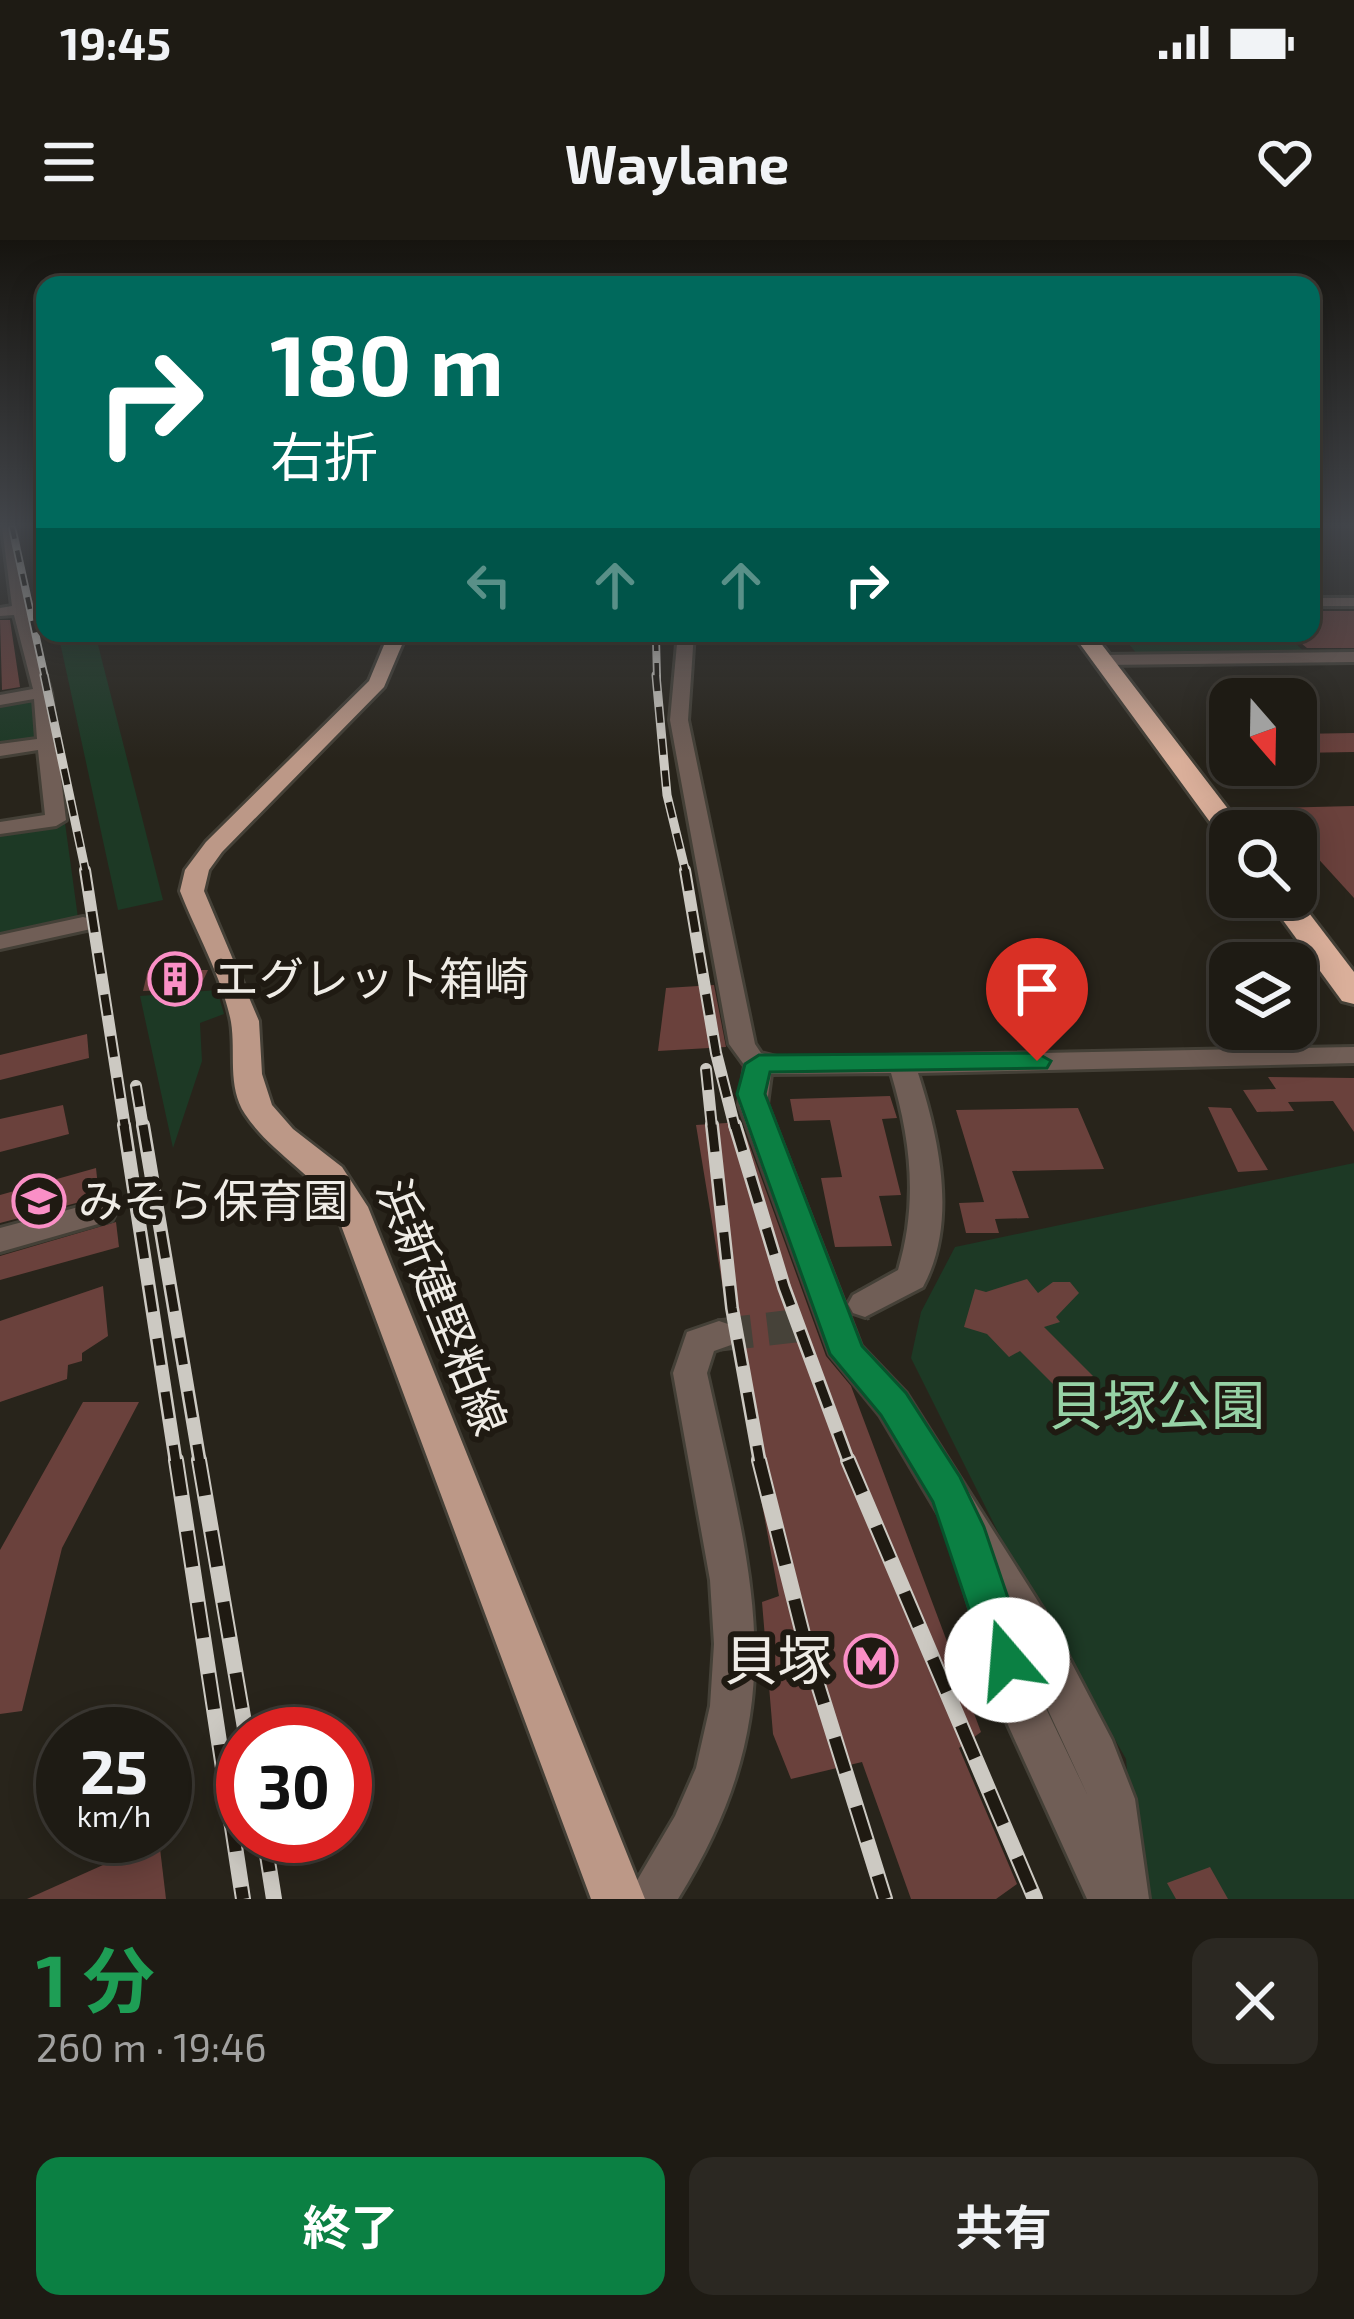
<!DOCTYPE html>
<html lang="ja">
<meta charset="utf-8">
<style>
body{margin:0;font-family:"Exo 2","Noto Sans JP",sans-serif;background:#2b2822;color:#f1f3f6;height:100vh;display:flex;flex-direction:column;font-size:45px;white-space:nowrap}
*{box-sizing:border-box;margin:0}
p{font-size:39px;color:#a1a1a0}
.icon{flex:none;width:66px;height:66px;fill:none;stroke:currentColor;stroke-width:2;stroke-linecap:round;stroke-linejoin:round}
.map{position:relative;height:1659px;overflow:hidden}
.drawer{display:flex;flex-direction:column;background:#1e1b14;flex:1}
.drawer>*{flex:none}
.guide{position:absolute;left:36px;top:36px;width:1284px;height:366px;border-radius:24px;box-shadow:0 6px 30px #0003,0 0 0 3px #3c3934;background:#00695c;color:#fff;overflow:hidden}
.needle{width:78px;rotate:160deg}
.fabs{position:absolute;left:1209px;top:438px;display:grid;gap:24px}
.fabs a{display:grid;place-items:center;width:108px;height:108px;border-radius:24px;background:#1e1b14;box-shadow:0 6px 30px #0003,0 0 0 3px #3c3934;font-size:60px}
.speed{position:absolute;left:36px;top:1467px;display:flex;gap:24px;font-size:60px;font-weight:700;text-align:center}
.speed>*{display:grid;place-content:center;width:156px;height:156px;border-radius:50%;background:#1e1b14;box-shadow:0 6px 30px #0003,0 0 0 3px #3c3934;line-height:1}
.speed small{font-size:30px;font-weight:400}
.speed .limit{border:18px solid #d22;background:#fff;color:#111}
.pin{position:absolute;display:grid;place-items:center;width:102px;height:102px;color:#fff;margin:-123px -51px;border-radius:50% 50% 50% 0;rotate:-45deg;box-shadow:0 0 12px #0007}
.pin .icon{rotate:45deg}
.me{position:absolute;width:132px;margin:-66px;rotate:342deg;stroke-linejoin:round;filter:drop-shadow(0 0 9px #0008)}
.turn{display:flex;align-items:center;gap:42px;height:252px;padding:0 36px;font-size:54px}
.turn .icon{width:156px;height:156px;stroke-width:2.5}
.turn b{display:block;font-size:84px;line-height:102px}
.lanes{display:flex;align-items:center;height:114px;padding:0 36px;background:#0003;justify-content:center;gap:60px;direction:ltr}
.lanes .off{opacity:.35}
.round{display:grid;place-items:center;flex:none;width:126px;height:126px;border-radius:24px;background:#2b2822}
.headline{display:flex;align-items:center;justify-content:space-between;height:204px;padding:0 36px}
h1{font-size:72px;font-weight:700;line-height:90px;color:#1e9e55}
.cta{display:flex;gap:24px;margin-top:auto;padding:24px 36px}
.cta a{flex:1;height:138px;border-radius:24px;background:#0b8043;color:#fff;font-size:48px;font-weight:700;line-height:138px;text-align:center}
.cta a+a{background:#2b2822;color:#f1f3f6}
.status{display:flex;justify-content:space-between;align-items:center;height:84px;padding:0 60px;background:#1e1b14;direction:ltr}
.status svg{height:33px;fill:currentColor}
header{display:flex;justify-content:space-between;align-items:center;height:156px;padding:0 36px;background:#1e1b14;font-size:54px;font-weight:700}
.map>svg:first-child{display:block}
.green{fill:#1d3925}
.building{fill:#6a413c}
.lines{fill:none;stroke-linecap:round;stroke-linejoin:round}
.minor-tunnel{stroke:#464239;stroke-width:33;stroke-dasharray:33 16;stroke-linecap:butt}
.minor-casing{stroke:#444037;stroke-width:6}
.major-casing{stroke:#444037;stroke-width:6}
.highway-casing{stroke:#444037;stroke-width:6}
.minor{fill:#705e56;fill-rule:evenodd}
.major{fill:#bc9887;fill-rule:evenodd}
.highway{fill:#daaf9a;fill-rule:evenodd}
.rail-far4-casing{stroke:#ccc9c2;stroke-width:8}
.rail-far3-casing{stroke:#ccc9c2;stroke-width:9}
.rail-far2-casing{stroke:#ccc9c2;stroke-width:12}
.rail-far1-casing{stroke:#ccc9c2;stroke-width:14}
.rail-casing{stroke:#ccc9c2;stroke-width:16}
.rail-far4{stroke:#1f1a12;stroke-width:4.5;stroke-dasharray:12;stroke-linecap:butt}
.rail-far3{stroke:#1f1a12;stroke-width:6;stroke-dasharray:16;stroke-linecap:butt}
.rail-far2{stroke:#1f1a12;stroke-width:8;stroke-dasharray:21;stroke-linecap:butt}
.rail-far1{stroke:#1f1a12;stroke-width:9;stroke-dasharray:27;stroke-linecap:butt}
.rail{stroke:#1f1a12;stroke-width:12;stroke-dasharray:36;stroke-linecap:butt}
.route{fill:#0b8043;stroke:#07532c;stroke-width:3}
.labels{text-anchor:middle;stroke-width:12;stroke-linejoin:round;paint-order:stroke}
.poi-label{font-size:45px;fill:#efece6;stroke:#1f1a12;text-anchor:start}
.street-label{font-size:45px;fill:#efece6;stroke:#1f1a12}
.near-park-label{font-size:54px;fill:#96d2a5;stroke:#1f1a12}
.near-poi-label{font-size:54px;fill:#efece6;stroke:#1f1a12;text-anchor:end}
</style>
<div class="status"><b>19:45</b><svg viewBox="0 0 49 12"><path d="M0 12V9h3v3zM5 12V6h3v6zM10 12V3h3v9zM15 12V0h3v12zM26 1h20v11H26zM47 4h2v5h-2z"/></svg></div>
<header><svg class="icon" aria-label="menu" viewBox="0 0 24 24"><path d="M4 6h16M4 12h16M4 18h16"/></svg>Waylane<svg class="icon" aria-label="heart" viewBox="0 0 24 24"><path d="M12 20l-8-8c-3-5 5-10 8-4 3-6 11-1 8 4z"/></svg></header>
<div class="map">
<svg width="1354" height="1659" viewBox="0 0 1354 1659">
<rect width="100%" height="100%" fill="#28241b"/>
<!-- green -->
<g class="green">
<path d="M58,393H95L163,660L118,670Z"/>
<path d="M1120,393H1286L1304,412L1137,414Z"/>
<path d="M37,458L41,501L0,507V464Z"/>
<path d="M65,583L78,678L0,697V591Z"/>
<path d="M217,750L224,774L200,783L202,821L173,908L140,756Z"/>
<path d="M1354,923V1659H1139L1126,1519L1001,1298L911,1118L921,1072L955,1007Z"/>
</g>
<!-- building -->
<g class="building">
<path d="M1311,371H1354V408H1307L1296,399H1311Z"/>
<path d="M0,380H10L20,447L2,450Z"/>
<path d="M1354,493V512L1296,513V494Z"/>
<path d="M1354,566V658L1272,568Z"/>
<path d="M148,730H208L199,749L143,751Z"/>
<path d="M714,745L726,807L658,811L666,748Z"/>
<path d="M87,794L89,818L0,840V815Z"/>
<path d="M1268,837L1354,838V892L1333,861L1288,862L1294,871L1257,872L1243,850L1276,849Z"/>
<path d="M890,856L897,878L882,879L901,955L879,956L892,1006L835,1007L821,938L842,937L830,880L794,881L790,859Z"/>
<path d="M63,865L69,894L0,912V879Z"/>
<path d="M1208,867L1231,868L1268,930L1238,932Z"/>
<path d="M1078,868L1104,929L1012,931L1029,978L995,979L999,993H966L959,963L984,962L956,870Z"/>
<path d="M741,882L826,1116L851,1146L981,1492L959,1508L1017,1644L996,1659H911L862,1522L791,1539L773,1494L762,1362L779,1356L733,1108L740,1093L728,1079L696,885Z"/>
<path d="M96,928L99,957L0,983V955Z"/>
<path d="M116,982L119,1007L0,1040V1016Z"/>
<path d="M1027,1039L1038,1053L1053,1042H1070L1079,1053L1056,1077L1060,1082L1044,1087L1093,1136L1069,1151L1059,1150L1020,1111L1009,1117L987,1094L964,1087L975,1049L986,1052Z"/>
<path d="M103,1046L108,1096L82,1113V1121L68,1125L67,1139L0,1162V1081Z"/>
<path d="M83,1162H139L62,1308L22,1471L0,1474V1310Z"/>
<path d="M159,1600L166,1659H27Z"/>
<path d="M1210,1627L1228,1659H1176L1167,1643Z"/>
</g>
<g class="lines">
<!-- minor-tunnel -->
<path class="minor-tunnel" d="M719,1095L794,1086L865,1064"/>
<!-- minor casing -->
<g class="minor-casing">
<g id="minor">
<path d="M2,287H14L27,364L45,362V370L28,373L51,453L66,580L56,586L0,594V582L45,575L38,510L0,516V504L37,499L34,459L0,465V455L33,449L14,375L0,376V368L12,366Z"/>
<rect x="1311" y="358" width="43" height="8"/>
<path d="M678,393H694L688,480L755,804L761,813L780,818L1354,807V823L918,833C939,898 958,982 923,1047L865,1077L853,1073L848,1064L853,1055L898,1030C918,963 911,900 891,833L771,834L767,864L861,1106L906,1153L1046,1374L1112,1500L1135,1559L1149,1659H1087L999,1465L955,1318L959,1308L880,1175L830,1114L739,864L745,826L729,804L670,480ZM1035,1442L1088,1556L1041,1458Z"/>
<path d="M1354,412V422L1102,425L1094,420L1102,415Z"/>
<path d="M83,677L91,679L95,684L91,689L0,709V695Z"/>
<path d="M101,961L112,964L116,972L112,980L0,1012V988Z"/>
<path d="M719,1081L731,1085L736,1095L731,1105L714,1111L707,1133C752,1338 798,1467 678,1659H626L675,1576L696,1528L710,1466L714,1404L710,1340L673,1133L687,1092Z"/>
</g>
</g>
<!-- major casing -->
<g class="major-casing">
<path id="major" d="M389,393H407L384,447L222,612L209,630L204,651L259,781L262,834L272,865L293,889L342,927L368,967L645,1659H591L335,969C311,931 270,912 245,874C227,846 236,813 231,782C223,739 196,692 180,651L185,630L206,602L369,441Z"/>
</g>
<!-- highway casing -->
<g class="highway-casing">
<g id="highway">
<path d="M1072,393H1093L1245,591H1230V599L1221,597Z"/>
<path d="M1296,656L1354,732V764L1342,761L1266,657Z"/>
</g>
</g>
<!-- minor -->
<use href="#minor" class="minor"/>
<!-- major -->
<use href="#major" class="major"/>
<!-- highway -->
<use href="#highway" class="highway"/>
<!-- rail-far4 casing -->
<g class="rail-far4-casing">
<g id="rail-far4">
<path d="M12,287L45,438"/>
<path d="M656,399L657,438"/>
</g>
</g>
<!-- rail-far3 casing -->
<g class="rail-far3-casing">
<g id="rail-far3">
<path d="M44,435L86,633"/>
<path d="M656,435L667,555L686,633"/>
</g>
</g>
<!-- rail-far2 casing -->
<g class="rail-far2-casing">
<g id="rail-far2">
<path d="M85,630L125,888"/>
<path d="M685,630L716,813L735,888"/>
<path d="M706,829L712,888"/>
<path d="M136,846L143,888"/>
</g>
</g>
<!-- rail-far1 casing -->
<g class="rail-far1-casing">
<g id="rail-far1">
<path d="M124,885L176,1223"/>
<path d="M143,885L200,1223"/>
<path d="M712,885L732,1068L760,1223"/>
<path d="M735,885L784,1047L849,1223"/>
</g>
</g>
<!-- rail casing -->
<g class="rail-casing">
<g id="rail">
<path d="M176,1220L243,1659"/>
<path d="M199,1220L246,1494"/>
<path d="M759,1220L806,1406L885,1659"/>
<path d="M848,1220L1035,1659"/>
<path d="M264,1596L274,1659"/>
</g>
</g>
<!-- rail-far4 -->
<use href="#rail-far4" class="rail-far4"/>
<!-- rail-far3 -->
<use href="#rail-far3" class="rail-far3"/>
<!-- rail-far2 -->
<use href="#rail-far2" class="rail-far2"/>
<!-- rail-far1 -->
<use href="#rail-far1" class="rail-far1"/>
<!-- rail -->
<use href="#rail" class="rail"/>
</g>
<!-- sky -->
<linearGradient id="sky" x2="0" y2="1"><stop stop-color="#16140f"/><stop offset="0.55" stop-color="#42454a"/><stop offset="1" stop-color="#42454a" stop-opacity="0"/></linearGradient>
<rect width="1354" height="519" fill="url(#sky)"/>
<!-- route -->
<path class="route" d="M1037,813L1051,821L1047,828L770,832L765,854L862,1106L906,1153L960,1237L984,1287L1029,1420L1022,1435L1007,1442L992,1435L986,1420L933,1262L881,1175L830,1114L737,854L745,824L759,815Z"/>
<!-- icons -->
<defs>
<g id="building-ring" transform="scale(2.7)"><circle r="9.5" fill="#1f1a12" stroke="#fa8fc6" stroke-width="1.5"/><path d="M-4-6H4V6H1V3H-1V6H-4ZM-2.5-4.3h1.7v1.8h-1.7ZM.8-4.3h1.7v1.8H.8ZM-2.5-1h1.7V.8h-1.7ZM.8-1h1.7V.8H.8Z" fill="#fa8fc6"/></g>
<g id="school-ring" transform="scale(2.7)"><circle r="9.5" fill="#1f1a12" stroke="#fa8fc6" stroke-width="1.5"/><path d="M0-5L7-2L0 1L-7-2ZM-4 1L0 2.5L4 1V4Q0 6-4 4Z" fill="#fa8fc6"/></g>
<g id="metro-ring" transform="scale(2.7)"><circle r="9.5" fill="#1f1a12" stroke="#fa8fc6" stroke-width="1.5"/><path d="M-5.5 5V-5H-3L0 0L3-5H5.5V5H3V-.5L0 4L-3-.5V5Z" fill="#fa8fc6"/></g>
</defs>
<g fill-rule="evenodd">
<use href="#building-ring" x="175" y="739"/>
<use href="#school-ring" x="39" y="961"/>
<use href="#metro-ring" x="871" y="1421"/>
</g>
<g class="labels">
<!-- poi labels -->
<g class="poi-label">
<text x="214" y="755">エグレット箱崎</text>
<text x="78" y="977">みそら保育園</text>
</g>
<!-- street labels -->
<g class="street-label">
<text transform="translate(442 1067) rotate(68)" y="16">浜新建堅粕線</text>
</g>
<!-- near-park labels -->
<g class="near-park-label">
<text x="1157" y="1185">貝塚公園</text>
</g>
<!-- near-poi labels -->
<g class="near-poi-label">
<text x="832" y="1440">貝塚</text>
</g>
</g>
</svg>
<div class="fabs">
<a><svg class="needle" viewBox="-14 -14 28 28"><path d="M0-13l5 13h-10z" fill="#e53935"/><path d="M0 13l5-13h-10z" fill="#a1a1a0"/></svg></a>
<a><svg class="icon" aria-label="search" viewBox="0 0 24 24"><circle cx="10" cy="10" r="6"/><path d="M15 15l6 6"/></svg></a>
<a><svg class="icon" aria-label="layers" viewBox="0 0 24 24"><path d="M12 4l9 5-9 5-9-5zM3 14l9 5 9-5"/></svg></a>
</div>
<div class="speed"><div>25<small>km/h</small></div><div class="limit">30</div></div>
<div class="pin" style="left:1037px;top:821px;background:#d93025"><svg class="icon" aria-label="arrive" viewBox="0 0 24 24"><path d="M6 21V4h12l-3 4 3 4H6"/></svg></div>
<svg class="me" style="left:1007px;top:1420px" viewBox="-20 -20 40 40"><circle r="19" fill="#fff"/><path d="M0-13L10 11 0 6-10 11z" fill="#0b8043"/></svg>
<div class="guide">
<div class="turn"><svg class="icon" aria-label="right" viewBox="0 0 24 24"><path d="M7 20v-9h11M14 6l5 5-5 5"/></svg><div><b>180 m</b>右折</div></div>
<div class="lanes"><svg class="icon off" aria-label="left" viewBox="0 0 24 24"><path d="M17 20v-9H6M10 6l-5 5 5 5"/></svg><svg class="icon off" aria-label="ahead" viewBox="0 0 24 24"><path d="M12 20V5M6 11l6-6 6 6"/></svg><svg class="icon off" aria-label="ahead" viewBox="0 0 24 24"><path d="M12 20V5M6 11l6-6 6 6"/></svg><svg class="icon" aria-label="right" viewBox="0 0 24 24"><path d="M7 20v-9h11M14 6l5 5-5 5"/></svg></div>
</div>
</div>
<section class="drawer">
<div class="headline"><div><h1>1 分</h1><p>260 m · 19:46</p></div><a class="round"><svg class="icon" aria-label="close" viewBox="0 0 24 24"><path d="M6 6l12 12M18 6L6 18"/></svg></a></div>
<div class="cta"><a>終了</a><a>共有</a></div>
</section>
